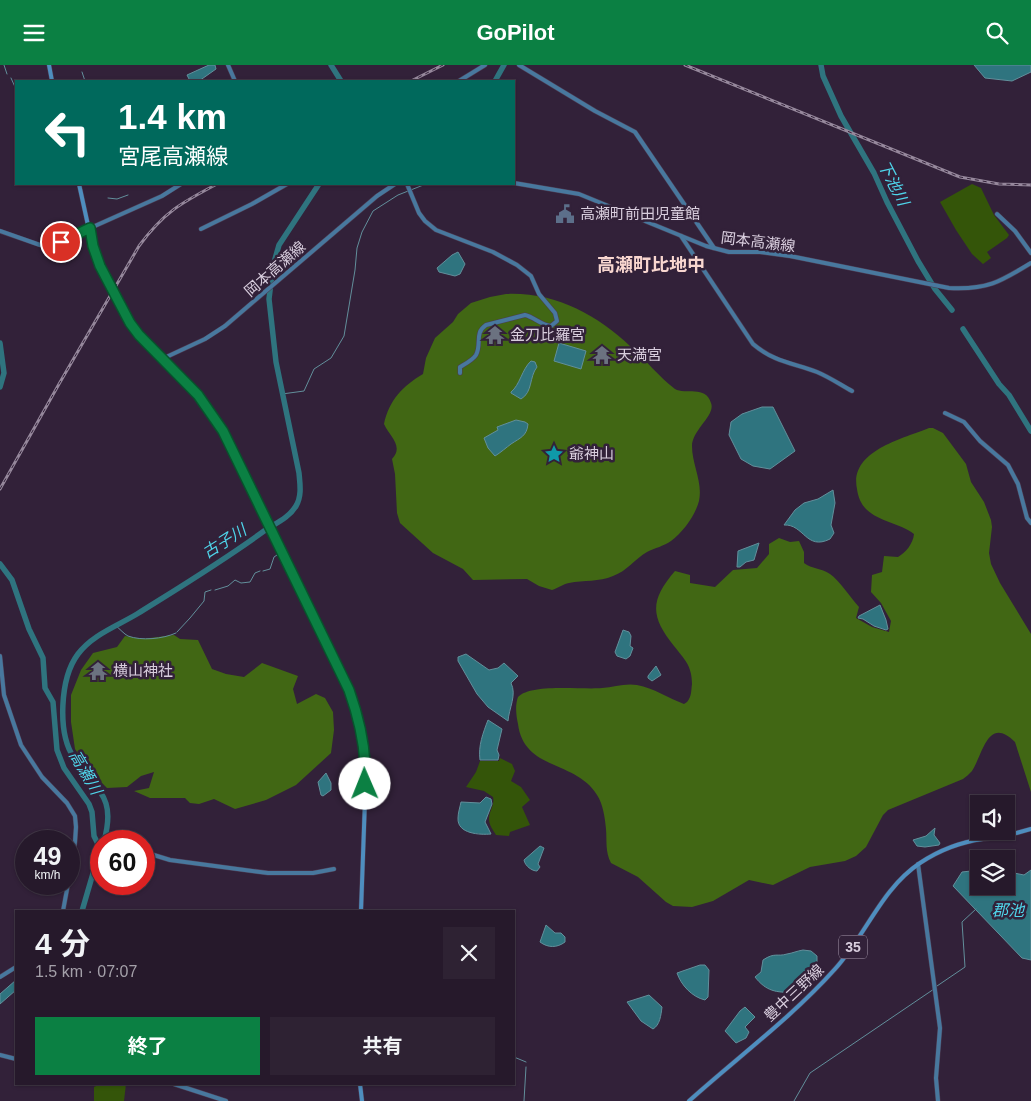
<!DOCTYPE html>
<html lang="ja">
<meta charset="utf-8">
<style>
body{margin:0;font-family:Helvetica,"Noto Sans JP",sans-serif;background:#2e2233;color:#f1f3f6;height:100vh;display:flex;flex-direction:column;font-size:19px;white-space:nowrap}
*{box-sizing:border-box;margin:0}
p{font-size:16px;color:#a4a0a9}
.icon{flex:none;width:28px;height:28px;fill:none;stroke:currentColor;stroke-width:2;stroke-linecap:round;stroke-linejoin:round}
.map{position:relative;flex:1;overflow:hidden}
.sheet{position:absolute;left:15px;top:845px;width:500px;height:175px;display:flex;flex-direction:column;background:#26192b;border-radius:0px;box-shadow:0 1px 4px #0004,0 0 0 1px #423847}
.sheet>*{flex:none}
.hud{position:absolute;left:15px;top:15px;width:500px;height:105px;border-radius:0px;box-shadow:0 1px 4px #0004,0 0 0 1px #423847;background:#00695c;color:#fff;overflow:hidden}
.fabs{position:absolute;left:970px;top:730px;display:grid;gap:10px}
.fabs a{display:grid;place-items:center;width:45px;height:45px;border-radius:0px;background:#26192b;box-shadow:0 1px 4px #0004,0 0 0 1px #423847;font-size:25px}
.speed{position:absolute;left:15px;top:765px;display:flex;gap:10px;font-size:25px;font-weight:700;text-align:center}
.speed>*{display:grid;place-content:center;width:65px;height:65px;border-radius:50%;background:#26192b;box-shadow:0 1px 4px #0004,0 0 0 1px #423847;line-height:1}
.speed small{font-size:12px;font-weight:400}
.speed .limit{border:8px solid #d22;background:#fff;color:#111}
.pin{position:absolute;display:grid;place-items:center;width:42px;height:42px;color:#fff;margin:-21px;border:2px solid #fff;border-radius:50%;box-shadow:0 1px 5px #0007}
.me{position:absolute;width:55px;margin:-28px;rotate:359deg;stroke-linejoin:round;filter:drop-shadow(0 0 4px #0008)}
.turn{display:flex;align-items:center;gap:18px;height:105px;padding:0 20px;font-size:22px}
.turn .icon{width:65px;height:65px;stroke-width:2.5}
.turn b{display:block;font-size:35px;line-height:42px}
.round{display:grid;place-items:center;flex:none;width:52px;height:52px;border-radius:0px;background:#2e2233}
.head{display:flex;align-items:center;justify-content:space-between;height:85px;padding:0 20px}
h1{font-size:30px;font-weight:700;line-height:38px}
.action{display:flex;gap:10px;margin-top:auto;padding:10px 20px}
.action a{flex:1;height:58px;border-radius:0px;background:#0b8043;color:#fff;font-size:20px;font-weight:700;line-height:58px;text-align:center}
.action a+a{background:#2e2233;color:#f1f3f6}
header{display:flex;justify-content:space-between;align-items:center;height:65px;padding:0 20px;background:#0b8043;color:#fff;font-size:22px;font-weight:700}
.map>svg:first-child{display:block}
.green{fill:#345509}
.forest{fill:#416714}
.water{fill:#2f747f;stroke:#628f9b}
.lines{fill:none;stroke-linecap:round;stroke-linejoin:round}
.stream{stroke:#628f9b;stroke-width:1}
.river{stroke:#2f747f;stroke-width:5.5}
.secondary-casing{stroke:#4d3d53;stroke-width:5}
.primary-casing{stroke:#4d3d53;stroke-width:5}
.secondary{stroke:#48789e;stroke-width:4}
.primary{stroke:#4e8ebf;stroke-width:4}
.rail-casing{stroke:#96889c;stroke-width:3}
.rail{stroke:#322139;stroke-width:1;stroke-dasharray:4;stroke-linecap:butt}
.primary-bridge-casing{stroke:#4d3d53;stroke-width:5;stroke-linecap:butt}
.primary-bridge{stroke:#4e8ebf;stroke-width:4}
.route-casing{stroke:#07532c;stroke-width:12}
.route{stroke:#0b8043;stroke-width:9}
.labels{text-anchor:middle;stroke-width:5;stroke-linejoin:round;paint-order:stroke}
.shield{fill:#322139;stroke:#a699ac;stroke-width:1}
.shield-label{font-size:14px;font-weight:bold;fill:#d8cddd}
.poi-label{font-size:15px;fill:#d8cddd;stroke:#322139;text-anchor:start}
.street-label{font-size:15px;fill:#d8cddd;stroke:#322139}
.water-label{font-size:16px;font-style:italic;fill:#4fd5ea;stroke:#322139}
.quarter-label{font-size:18px;font-weight:bold;fill:#f8d6cf;stroke:#322139}
</style>
<header><svg class="icon" aria-label="menu" viewBox="0 0 24 24"><path d="M4 6h16M4 12h16M4 18h16"/></svg>GoPilot<svg class="icon" aria-label="search" viewBox="0 0 24 24"><circle cx="10" cy="10" r="6"/><path d="M15 15l6 6"/></svg></header>
<div class="map">
<svg width="1031" height="1036" viewBox="0 0 1031 1036">
<rect width="100%" height="100%" fill="#322139"/>
<!-- green -->
<g class="green">
<path d="M972,119L981,123L994,150L1009,170L1007,173L987,187L991,193L983,199L972,189L956,165L940,137Z"/>
<path d="M500,693L512,699L515,706L511,716L521,722L530,735L522,742L530,760L510,767L509,771L496,770C493,765 489,760 489,754C489,746 495,740 493,732L484,726L466,722L476,707L480,696H499Z"/>
<path d="M116,1019H126L124,1036H94V1022L96,1021Z"/>
</g>
<!-- forest -->
<g class="forest">
<path d="M506,229C555,227 596,249 631,282C646,295 659,312 675,324C685,330 706,320 711,338C716,350 692,365 692,381C692,400 703,417 699,436C695,451 683,467 671,476C664,481 655,483 647,487C635,494 627,506 613,511C599,517 584,515 569,518C563,519 558,523 552,525L539,521L527,514L473,515L463,504L433,488L400,458L397,448L395,409L392,394C404,381 390,372 384,359C389,335 403,321 423,309L426,293L435,273L453,257L458,249L471,238L490,232Z"/>
<path d="M929,363H933L943,368L966,399L971,417L984,437L991,455L992,462L989,488L991,499L1000,518L1031,569V727L1015,677C988,650 983,689 972,706C969,709 966,712 963,714L888,745L883,750L866,782L856,791L845,796L810,802L773,820L749,815L713,836L692,842L673,841L666,837L638,812L611,798C605,787 607,775 606,764C605,753 603,739 597,730C576,695 524,706 518,659C516,650 515,640 518,632C531,618 583,625 602,623C614,622 625,618 637,620C654,623 668,633 684,639L687,637C692,631 691,625 692,619C692,600 684,594 674,581C650,551 650,535 675,506L690,510V518L715,522L733,505L757,503L769,489V479L779,473L790,477L799,476L804,487V498C812,504 821,503 830,509C839,515 851,533 859,542L856,553L872,562L889,567L891,556L881,538L871,527L872,510L882,507L884,491L898,492C906,487 913,479 914,469C900,458 879,457 866,444C861,439 858,432 857,424C849,386 902,374 929,363Z"/>
<path d="M174,570L180,574L198,575L212,604L226,609L244,612L262,598L298,611L293,624L297,639L316,629L325,633L333,647L334,665L331,688L296,720L266,735L235,744L214,734L199,739L190,738L185,733H150L134,726L149,723L154,707L141,711L127,722L107,723L89,705L75,684L71,657V630L81,605L93,588L117,582L125,571L142,574Z"/>
</g>
<!-- water -->
<g class="water">
<path d="M209,0H215L216,4L199,16H190L187,10Z"/>
<path d="M974,0H1031V7L1012,16L985,13Z"/>
<path d="M458,187L465,199L460,209L455,211L439,207L437,203L452,190Z"/>
<path d="M559,278L586,286L581,304L554,296Z"/>
<path d="M531,296L535,297L537,302C529,312 533,327 521,334L511,328V327C520,320 522,304 531,296Z"/>
<path d="M762,342H773L795,386L770,404L753,401L741,394L729,370L731,357L742,349Z"/>
<path d="M516,355L525,357L528,359C527,371 520,373 511,379C507,382 500,388 495,391L488,383L484,373L498,365L497,362Z"/>
<path d="M833,425L835,438L831,460L834,468L830,474C806,486 804,459 784,460L795,445L804,438L818,434Z"/>
<path d="M759,478L754,495L746,497L740,502H737L738,486Z"/>
<path d="M880,540L886,555L888,564L886,565L874,561L863,554L858,553L859,551Z"/>
<path d="M623,565L629,567L631,571L630,581L633,583L630,591L626,594L617,591L615,587Z"/>
<path d="M466,589L489,605L498,603L504,598L518,611L511,618C517,630 509,643 508,656L488,642L477,629L458,596V592Z"/>
<path d="M656,601L661,610L652,616L648,613V611Z"/>
<path d="M488,655L502,664L497,685L499,690L498,695H480C478,681 483,668 488,655Z"/>
<path d="M326,708L331,718V725L323,731L321,730L318,717Z"/>
<path d="M486,732L491,734L492,739L485,757L491,769C480,770 457,769 458,753C458,748 460,742 461,737L480,738Z"/>
<path d="M935,763L934,770L940,778L939,780L925,782L917,781L913,775L926,771Z"/>
<path d="M540,781L544,783L538,799L540,802L537,806C532,806 525,801 524,795Z"/>
<path d="M979,796V821H1006V801L1009,807L1024,810L1031,805V895L1022,893L953,821L962,807L971,806Z"/>
<path d="M546,860L555,868H561L565,872V877C557,883 548,883 540,877Z"/>
<path d="M803,885L811,886L817,891V898C806,906 794,912 794,927C776,928 766,926 755,912L761,907L763,895C775,887 777,892 787,889C793,888 797,886 803,885Z"/>
<path d="M700,900H705L709,905L708,932L705,935C692,932 681,920 677,908Z"/>
<path d="M16,915V925L0,939V929Z"/>
<path d="M649,930L662,942C661,950 660,960 653,964L641,956L627,937Z"/>
<path d="M745,942L755,952L745,962L749,967L746,973L736,978L725,966L740,946Z"/>
</g>
<g class="lines">
<!-- stream -->
<g class="stream">
<path d="M4,0L7,9"/>
<path d="M82,7L85,16"/>
<path d="M11,13L15,22L16,45"/>
<path d="M108,133L117,134L128,130"/>
<path d="M282,329L304,326L314,304L331,293L344,271L355,205L357,183L362,167L373,146L398,130L426,119"/>
<path d="M263,506L270,504L274,492L280,488"/>
<path d="M215,525L228,521L235,515L241,518L250,517L255,508L260,506"/>
<path d="M116,561C120,564 124,569 128,571C141,576 163,574 176,568"/>
<path d="M177,567L190,553L204,536L205,527L211,525"/>
<path d="M937,921L965,902L962,857L976,844"/>
<path d="M514,992L526,997"/>
<path d="M524,1036L526,1002"/>
<path d="M794,1036L810,1008L934,924"/>
</g>
<!-- river -->
<g class="river">
<path d="M331,0L341,16"/>
<path d="M821,0L823,11L841,51L874,108L887,137L918,196L935,224L952,245"/>
<path d="M495,16L504,0"/>
<path d="M963,264L999,319L1009,330L1031,366"/>
<path d="M0,278L4,308L0,322"/>
<path d="M0,499L12,515L29,564L43,593L45,623L53,637L57,685L64,703L89,739L92,747L94,771L100,783"/>
<path d="M104,776C117,729 95,726 74,693C57,668 60,613 78,589C92,570 117,561 137,549C180,522 223,496 264,466C274,459 289,453 296,441C302,431 300,419 299,408L276,297L269,234L273,201L279,180L319,119"/>
<path d="M82,846L101,781"/>
</g>
<!-- secondary casing -->
<g class="secondary-casing">
<g id="secondary">
<path d="M228,0L235,16"/>
<path d="M519,0L595,46L635,67L714,183"/>
<path d="M459,16L485,0"/>
<path d="M514,118L579,129L706,181L729,187H760L790,191L949,223C987,225 1000,217 1031,198"/>
<path d="M407,119L419,148L425,156L436,165L493,187L517,200L531,211L539,229L555,248L557,256L551,261C541,260 534,252 525,250L486,260C474,268 482,279 476,290C473,295 465,299 460,302V308"/>
<path d="M997,149L1015,166L1031,188"/>
<path d="M201,164L252,139L287,119"/>
<path d="M0,166L40,180L50,181L162,131L181,119"/>
<path d="M681,171L753,279C774,297 793,298 817,307C829,312 841,320 852,326"/>
<path d="M162,294L205,274L225,261L377,131L395,119"/>
<path d="M945,348L964,357L980,376L1008,400L1018,419L1027,453L1031,458"/>
<path d="M0,591L4,630L21,680L42,712L67,738L75,751L76,762L75,777L69,814"/>
<path d="M144,787L170,795L268,808H313L334,804"/>
<path d="M918,799L940,963L936,1013L938,1036"/>
<path d="M63,846L68,819"/>
<path d="M0,912L16,902"/>
<path d="M0,990L16,994"/>
<path d="M174,1019L226,1036"/>
</g>
</g>
<!-- primary casing -->
<g class="primary-casing">
<g id="primary">
<path d="M49,0L52,16"/>
<path d="M79,119L91,174L101,201"/>
<path d="M124,245L139,270L198,330L223,366L349,625L362,665L366,707L361,846"/>
<path d="M360,1019L362,1036"/>
<path d="M689,1036C738,992 791,953 835,904C866,870 881,824 920,798C938,786 961,777 983,774C988,773 993,774 998,773C1009,770 1020,767 1031,764"/>
</g>
</g>
<!-- secondary -->
<use href="#secondary" class="secondary"/>
<!-- primary -->
<use href="#primary" class="primary"/>
<!-- rail casing -->
<g class="rail-casing">
<g id="rail">
<path d="M685,0L960,112L999,119L1031,120"/>
<path d="M411,16L443,0"/>
<path d="M0,424L59,319L139,181C164,147 181,138 217,119"/>
</g>
</g>
<!-- rail -->
<use href="#rail" class="rail"/>
<!-- primary-bridge casing -->
<g class="primary-bridge-casing">
<path id="primary-bridge" d="M101,201L124,245"/>
</g>
<!-- primary-bridge -->
<use href="#primary-bridge" class="primary-bridge"/>
</g>
<g class="lines">
<!-- route casing -->
<g class="route-casing">
<path id="route" d="M61,177L90,163L93,181L100,201L130,258L139,270L198,330L223,366L349,625C360,656 367,686 365,719"/>
</g>
<!-- route -->
<use href="#route" class="route"/>
</g>
<!-- icons -->
<defs>
<g id="civic-bare" transform="scale(1.5)"><path d="M-.6-6.5H3V-4.5H.6V-3L4-1V1h2V6H-6V1h2V-1L-.6-3ZM-1.2 2.5V6h2.4V2.5Z" fill="#5c6f8a" stroke="#322139" stroke-width="2.5" paint-order="stroke"/></g>
<g id="temple-bare" transform="scale(1.5)"><path d="M0-6L5-2H3V0L6.5 2.5H4V6H1.5V3h-3V6H-4V2.5H-6.5L-3 0V-2H-5Z" fill="#6b7280" stroke="#322139" stroke-width="2.5" paint-order="stroke"/></g>
<g id="sight-bare" transform="scale(1.5)"><path d="M0-6L1.8-2.2L6-1.7L2.9 1.2L3.7 5.4L0 3.3L-3.7 5.4L-2.9 1.2L-6-1.7L-1.8-2.2Z" fill="#0f9aa8" stroke="#322139" stroke-width="2.5" paint-order="stroke"/></g>
</defs>
<g fill-rule="evenodd">
<use href="#civic-bare" x="565" y="149"/>
<use href="#temple-bare" x="495" y="270"/>
<use href="#temple-bare" x="602" y="290"/>
<use href="#sight-bare" x="554" y="389"/>
<use href="#temple-bare" x="98" y="606"/>
</g>
<g class="labels">
<!-- shield labels -->
<rect class="shield" x="839" y="870.5" width="28" height="23" rx="4"/>
<g class="shield-label">
<text x="853" y="887">35</text>
</g>
<!-- poi labels -->
<g class="poi-label">
<text x="580" y="154">高瀬町前田児童館</text>
<text x="510" y="275">金刀比羅宮</text>
<text x="617" y="295">天満宮</text>
<text x="569" y="394">爺神山</text>
<text x="113" y="611">横山神社</text>
</g>
<!-- street labels -->
<g class="street-label">
<text transform="translate(758 177) rotate(7)" y="5">岡本高瀬線</text>
<text transform="translate(275 204) rotate(-41)" y="5">岡本高瀬線</text>
<text transform="translate(794 928) rotate(-43)" y="5">豊中三野線</text>
</g>
<!-- water labels -->
<g class="water-label">
<text transform="translate(894 118) rotate(63)" y="6">下池川</text>
<text transform="translate(224 476) rotate(-32)" y="6">古子川</text>
<text transform="translate(86 707) rotate(60)" y="6">高瀬川</text>
<text x="1008" y="851">郡池</text>
</g>
<!-- quarter labels -->
<g class="quarter-label">
<text x="651" y="206">高瀬町比地中</text>
</g>
</g>
</svg>
<div class="fabs">
<a><svg class="icon" aria-label="sound" viewBox="0 0 24 24"><path d="M4 9h4l5-4v14l-5-4H4zM17 9q2 3 0 6"/></svg></a>
<a><svg class="icon" aria-label="layers" viewBox="0 0 24 24"><path d="M12 4l9 5-9 5-9-5zM3 14l9 5 9-5"/></svg></a>
</div>
<div class="speed"><div>49<small>km/h</small></div><div class="limit">60</div></div>
<div class="pin" style="left:61px;top:177px;background:#d93025"><svg class="icon" aria-label="arrive" viewBox="0 0 24 24"><path d="M6 21V4h12l-3 4 3 4H6"/></svg></div>
<svg class="me" style="left:365px;top:719px" viewBox="-20 -20 40 40"><circle r="19" fill="#fff"/><path d="M0-13L10 11 0 6-10 11z" fill="#0b8043"/></svg>
<div class="hud">
<div class="turn"><svg class="icon" aria-label="left" viewBox="0 0 24 24"><path d="M17 20v-9H6M10 6l-5 5 5 5"/></svg><div><b>1.4 km</b>宮尾高瀬線</div></div>
</div>
<section class="sheet">
<div class="head"><div><h1>4 分</h1><p>1.5 km · 07:07</p></div><a class="round"><svg class="icon" aria-label="close" viewBox="0 0 24 24"><path d="M6 6l12 12M18 6L6 18"/></svg></a></div>
<div class="action"><a>終了</a><a>共有</a></div>
</section>
</div>
